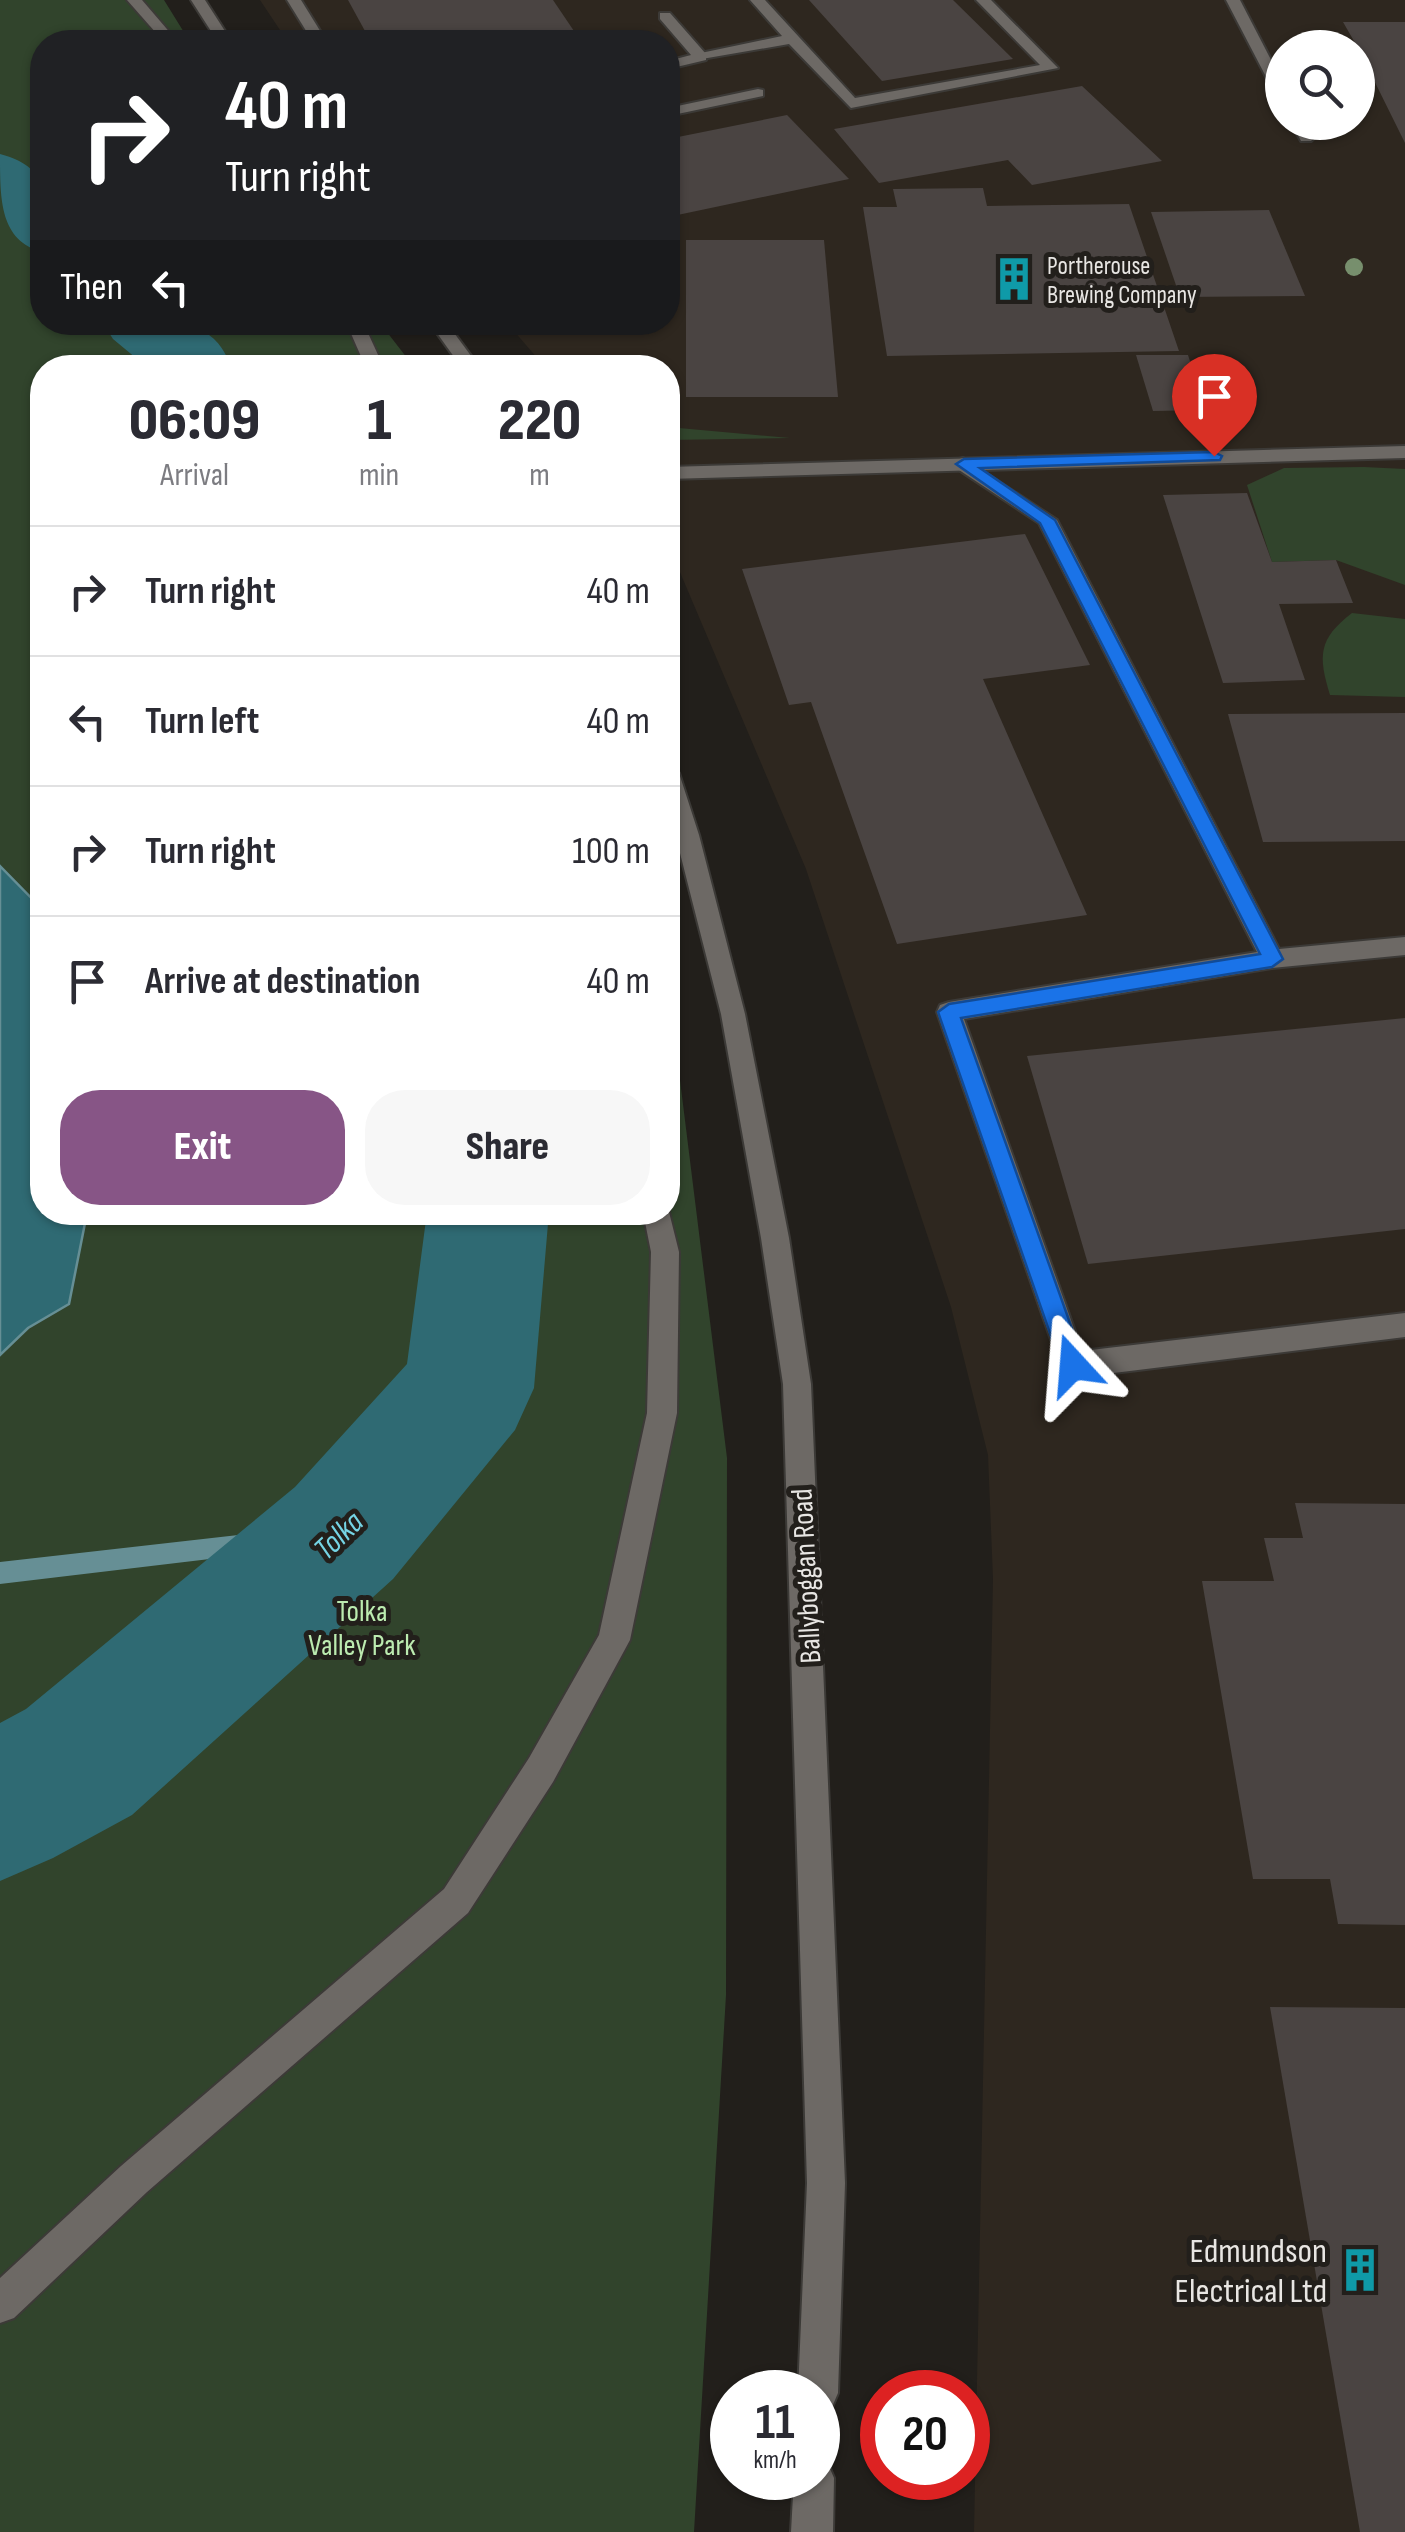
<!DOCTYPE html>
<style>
body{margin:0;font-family:"Sofia Sans Condensed",sans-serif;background:#f7f7f7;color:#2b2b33;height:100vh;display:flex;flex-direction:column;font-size:38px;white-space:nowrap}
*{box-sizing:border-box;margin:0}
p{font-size:32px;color:#7c7c81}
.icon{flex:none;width:55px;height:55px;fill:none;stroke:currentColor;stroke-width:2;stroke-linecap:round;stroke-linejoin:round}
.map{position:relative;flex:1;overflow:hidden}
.drawer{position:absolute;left:30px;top:355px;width:650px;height:870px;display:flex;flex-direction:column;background:#fff;border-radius:40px;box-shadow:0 2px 8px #0004}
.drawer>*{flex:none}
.top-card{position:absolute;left:30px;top:30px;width:650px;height:305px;border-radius:40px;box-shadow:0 2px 8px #0004;background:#202124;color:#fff;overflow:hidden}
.fabs{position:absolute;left:1265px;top:30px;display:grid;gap:20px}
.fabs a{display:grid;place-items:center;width:110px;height:110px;border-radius:50%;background:#fff;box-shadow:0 2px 8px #0004;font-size:50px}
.speed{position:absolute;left:710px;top:2370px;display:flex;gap:20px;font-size:50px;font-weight:700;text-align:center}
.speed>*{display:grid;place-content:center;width:130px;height:130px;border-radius:50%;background:#fff;box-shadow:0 2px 8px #0004;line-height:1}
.speed small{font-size:25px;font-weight:400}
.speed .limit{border:15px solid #d22;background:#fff;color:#111}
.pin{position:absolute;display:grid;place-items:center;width:85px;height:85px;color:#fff;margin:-102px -42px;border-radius:50% 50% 50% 0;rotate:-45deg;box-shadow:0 0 10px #0007}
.pin .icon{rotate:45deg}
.me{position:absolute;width:110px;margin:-55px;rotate:341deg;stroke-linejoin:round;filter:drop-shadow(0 0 8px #0008)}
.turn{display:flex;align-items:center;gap:35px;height:210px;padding:0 30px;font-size:45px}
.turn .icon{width:130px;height:130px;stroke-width:2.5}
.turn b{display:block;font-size:70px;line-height:85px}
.then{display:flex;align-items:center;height:95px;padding:0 30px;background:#0003;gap:20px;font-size:38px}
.eta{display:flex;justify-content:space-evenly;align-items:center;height:170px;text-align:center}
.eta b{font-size:60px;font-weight:800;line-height:70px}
.button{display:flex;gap:20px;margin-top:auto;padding:20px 30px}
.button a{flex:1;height:115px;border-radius:40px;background:#875586;color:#fff;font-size:40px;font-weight:800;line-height:115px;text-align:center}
.button a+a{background:#f7f7f7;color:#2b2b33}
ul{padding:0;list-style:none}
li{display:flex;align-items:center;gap:30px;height:130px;padding:0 30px;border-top:2px solid #e1e1e2}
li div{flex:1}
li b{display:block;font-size:38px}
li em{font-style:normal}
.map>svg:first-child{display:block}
.built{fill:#2e271f;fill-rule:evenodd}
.green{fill:#31442c}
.water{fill:#2f6a73;stroke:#668f95;stroke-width:2.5}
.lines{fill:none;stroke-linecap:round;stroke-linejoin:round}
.stream{fill:#668f95;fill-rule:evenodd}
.river{fill:#2f6a73;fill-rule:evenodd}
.building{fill:#4a4442}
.service-casing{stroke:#3c3a37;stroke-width:4}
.minor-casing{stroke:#3c3a37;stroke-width:4}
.tertiary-casing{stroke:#3c3a37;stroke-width:4}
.service{fill:#6d6965;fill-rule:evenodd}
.minor{fill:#6d6965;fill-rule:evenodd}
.tertiary{fill:#6d6965;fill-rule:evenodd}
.tree{fill:#778f6d}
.route{fill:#1a73e8;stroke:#114b97;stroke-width:2.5}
.labels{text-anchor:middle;stroke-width:10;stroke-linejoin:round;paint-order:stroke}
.far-poi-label{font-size:25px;fill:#e8e6e3;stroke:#221f1b;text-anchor:start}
.street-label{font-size:30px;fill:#e8e6e3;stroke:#221f1b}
.park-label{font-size:30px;fill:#bcebb0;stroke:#221f1b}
.water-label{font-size:32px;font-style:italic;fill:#75d4e4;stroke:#221f1b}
.near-poi-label{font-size:35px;fill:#e8e6e3;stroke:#221f1b;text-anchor:end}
</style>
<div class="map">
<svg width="1405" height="2532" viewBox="0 0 1405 2532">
<rect width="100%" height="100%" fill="#221f1b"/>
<!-- built -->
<path class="built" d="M260,0H1405V2532H974L993,1579L988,1455L951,1307L806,869L668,544V368L545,367L507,323L668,322V42H288ZM1282,48H1358V122H1282Z"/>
<!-- green -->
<g class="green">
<path d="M0,0H164L190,42H42V322L380,323L414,367L42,368V1212H668V1009L674,1032L727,1458L726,1995L694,2532H0Z"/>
<path d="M668,427L790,438L668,440Z"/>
<path d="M1364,467L1405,469V585L1336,560L1272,562L1247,485L1284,468Z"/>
<path d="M1352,613L1405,619V697L1330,695C1318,656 1318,639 1352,613Z"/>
</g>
<!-- water -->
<path class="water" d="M0,866L42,909V1212L87,1213L69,1304L28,1328L0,1355Z"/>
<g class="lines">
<!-- stream -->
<path class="stream" d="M344,1523L352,1526L355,1533L352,1540L344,1543L0,1584V1562Z"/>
<!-- river -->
<g class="river">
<path d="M0,154C57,169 42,203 42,252C0,240 0,201 0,154Z"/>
<path d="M102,322C149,322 214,309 231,368H148L113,339Z"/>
<path d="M427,1212H549L534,1388L515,1430L393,1579L132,1815L53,1858L0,1881V1723L26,1709L295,1487L407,1364Z"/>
</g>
</g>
<!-- building -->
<g class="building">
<path d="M348,0H553L576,34L517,42H371Z"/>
<path d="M809,0H953L1013,59L882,81Z"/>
<path d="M1343,22H1405V143L1358,48Z"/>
<path d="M1082,86L1162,161L1032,185L1008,160L879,183L834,129Z"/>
<path d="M787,115L849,179L668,217V139Z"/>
<path d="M983,188L987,206L1129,204L1179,351L887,356L863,207H897L893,189Z"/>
<path d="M1269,210L1305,296L1180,297L1151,212Z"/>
<path d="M686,240H824L838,397H686Z"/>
<path d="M1136,355H1188L1206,410L1153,411Z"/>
<path d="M1247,493L1272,562L1336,560L1353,603L1279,604L1305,680L1223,683L1163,495Z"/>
<path d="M1025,534L1090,665L983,679L1087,915L897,944L811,702L789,705L742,569Z"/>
<path d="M1405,713V841L1263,842L1228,714Z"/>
<path d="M1405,1018V1229L1088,1264L1027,1056Z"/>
<path d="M1295,1503L1405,1504V1925L1338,1924L1330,1879H1253L1202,1581H1274L1264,1538H1303Z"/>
<path d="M1270,2007L1405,2008V2532H1360Z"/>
</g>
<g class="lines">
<!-- service casing -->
<g class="service-casing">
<g id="service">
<path d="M127,0H142L178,42H164Z"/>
<path d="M287,0H301L327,42H313Z"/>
<path d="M750,0H765L855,98L1040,65L976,0H991L1058,68L851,108L789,44L696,60V54L782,36Z"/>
<path d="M1226,0H1240L1282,81V98L1275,94Z"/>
<path d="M758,89L763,90V96L668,116V108Z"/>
<path d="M1291,122H1306L1314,138L1311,141H1301Z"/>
<path d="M346,322H363L384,368H366Z"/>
<path d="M963,458L1057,520L1279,949L1405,937V955L1272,968L964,1019L1082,1351L1405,1313V1337L1073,1378L1063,1374L937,1012L940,1005L949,1002L1257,952L1039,523L956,468V460Z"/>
<path d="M668,1208L679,1252L677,1413L630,1640L553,1782L468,1913L147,2192L14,2318L0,2323V2278L121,2166L444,1889L529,1758L599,1635L647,1413L651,1252L643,1212H668Z"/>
</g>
</g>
<!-- minor casing -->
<g class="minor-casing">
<g id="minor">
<path d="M660,13H670L706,54V60L668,69V61L691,55L660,19Z"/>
<path d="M1405,446V458L668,479V467Z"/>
</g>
</g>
<!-- tertiary casing -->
<g class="tertiary-casing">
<g id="tertiary">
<path d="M191,0H205L232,42H218Z"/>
<path d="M429,322H446L480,368H462Z"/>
<path d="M668,765L679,773L699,835L745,1014L789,1238L811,1384L845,2183L838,2393L832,2407L818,2413V2392H798L807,2183L783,1384L761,1238L721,1014L668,806Z"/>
<path d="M818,2459L828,2464L834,2478L833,2532H791L794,2478H818Z"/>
</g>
</g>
<!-- service -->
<use href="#service" class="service"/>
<!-- minor -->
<use href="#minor" class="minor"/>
<!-- tertiary -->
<use href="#tertiary" class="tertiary"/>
</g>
<!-- trees -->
<circle class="tree" cx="1354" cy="267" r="9"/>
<!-- route -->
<path class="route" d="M1214,452L1222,456L1220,460L980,468L1055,520L1283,959L1272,967L961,1018L1085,1365L1081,1373L1073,1376L1064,1373L1061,1365L938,1012L949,1004L1260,954L1040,523L956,464L964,459Z"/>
<!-- icons -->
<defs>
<g id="building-bare" transform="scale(3.45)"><path d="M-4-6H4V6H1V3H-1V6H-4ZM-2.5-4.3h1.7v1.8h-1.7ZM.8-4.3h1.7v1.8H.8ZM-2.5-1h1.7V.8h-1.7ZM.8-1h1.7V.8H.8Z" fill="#0f9aa8" stroke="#221f1b" stroke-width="2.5" paint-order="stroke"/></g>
</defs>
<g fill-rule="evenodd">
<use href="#building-bare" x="1014" y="279"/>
<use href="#building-bare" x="1360" y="2270"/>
</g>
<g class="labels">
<!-- far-poi labels -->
<g class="far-poi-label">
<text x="1047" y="274">Portherouse<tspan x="1047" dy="29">Brewing Company</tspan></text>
</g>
<!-- street labels -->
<g class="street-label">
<text transform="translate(806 1576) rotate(-93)" y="10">Ballyboggan Road</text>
</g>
<!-- park labels -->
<g class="park-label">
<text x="362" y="1621">Tolka<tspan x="362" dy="34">Valley Park</tspan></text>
</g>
<!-- water labels -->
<g class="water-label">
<text transform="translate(338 1535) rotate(-44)" y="11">Tolka</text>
</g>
<!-- near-poi labels -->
<g class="near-poi-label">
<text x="1327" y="2262">Edmundson<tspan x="1327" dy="40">Electrical Ltd</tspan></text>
</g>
</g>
</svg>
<div class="fabs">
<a><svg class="icon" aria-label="search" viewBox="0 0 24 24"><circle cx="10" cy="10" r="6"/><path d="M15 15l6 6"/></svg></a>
</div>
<div class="speed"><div>11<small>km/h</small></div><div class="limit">20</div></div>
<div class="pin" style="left:1214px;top:456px;background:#d93025"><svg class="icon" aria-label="arrive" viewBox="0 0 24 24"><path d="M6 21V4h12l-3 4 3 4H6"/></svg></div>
<svg class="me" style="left:1073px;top:1365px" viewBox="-20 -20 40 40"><path d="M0-17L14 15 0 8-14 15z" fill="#1a73e8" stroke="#fff" stroke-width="4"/></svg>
<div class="top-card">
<div class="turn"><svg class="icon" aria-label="right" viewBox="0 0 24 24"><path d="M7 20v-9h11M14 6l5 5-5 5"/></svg><div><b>40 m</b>Turn right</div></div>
<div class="then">Then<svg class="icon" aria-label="left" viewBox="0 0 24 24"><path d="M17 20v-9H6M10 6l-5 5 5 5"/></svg></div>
</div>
<section class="drawer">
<div class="eta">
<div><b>06:09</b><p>Arrival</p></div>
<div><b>1</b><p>min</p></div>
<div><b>220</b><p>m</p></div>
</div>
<ul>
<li><svg class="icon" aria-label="right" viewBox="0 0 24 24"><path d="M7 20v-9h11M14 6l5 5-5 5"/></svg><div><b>Turn right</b></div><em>40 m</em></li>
<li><svg class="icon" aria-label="left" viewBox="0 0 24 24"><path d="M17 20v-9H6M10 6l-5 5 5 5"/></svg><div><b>Turn left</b></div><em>40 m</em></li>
<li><svg class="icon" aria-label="right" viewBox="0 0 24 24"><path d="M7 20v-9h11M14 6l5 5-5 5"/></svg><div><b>Turn right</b></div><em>100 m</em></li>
<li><svg class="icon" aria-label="arrive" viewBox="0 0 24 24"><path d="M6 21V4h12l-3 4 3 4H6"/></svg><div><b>Arrive at destination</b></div><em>40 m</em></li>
</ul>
<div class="button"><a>Exit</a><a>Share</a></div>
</section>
</div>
